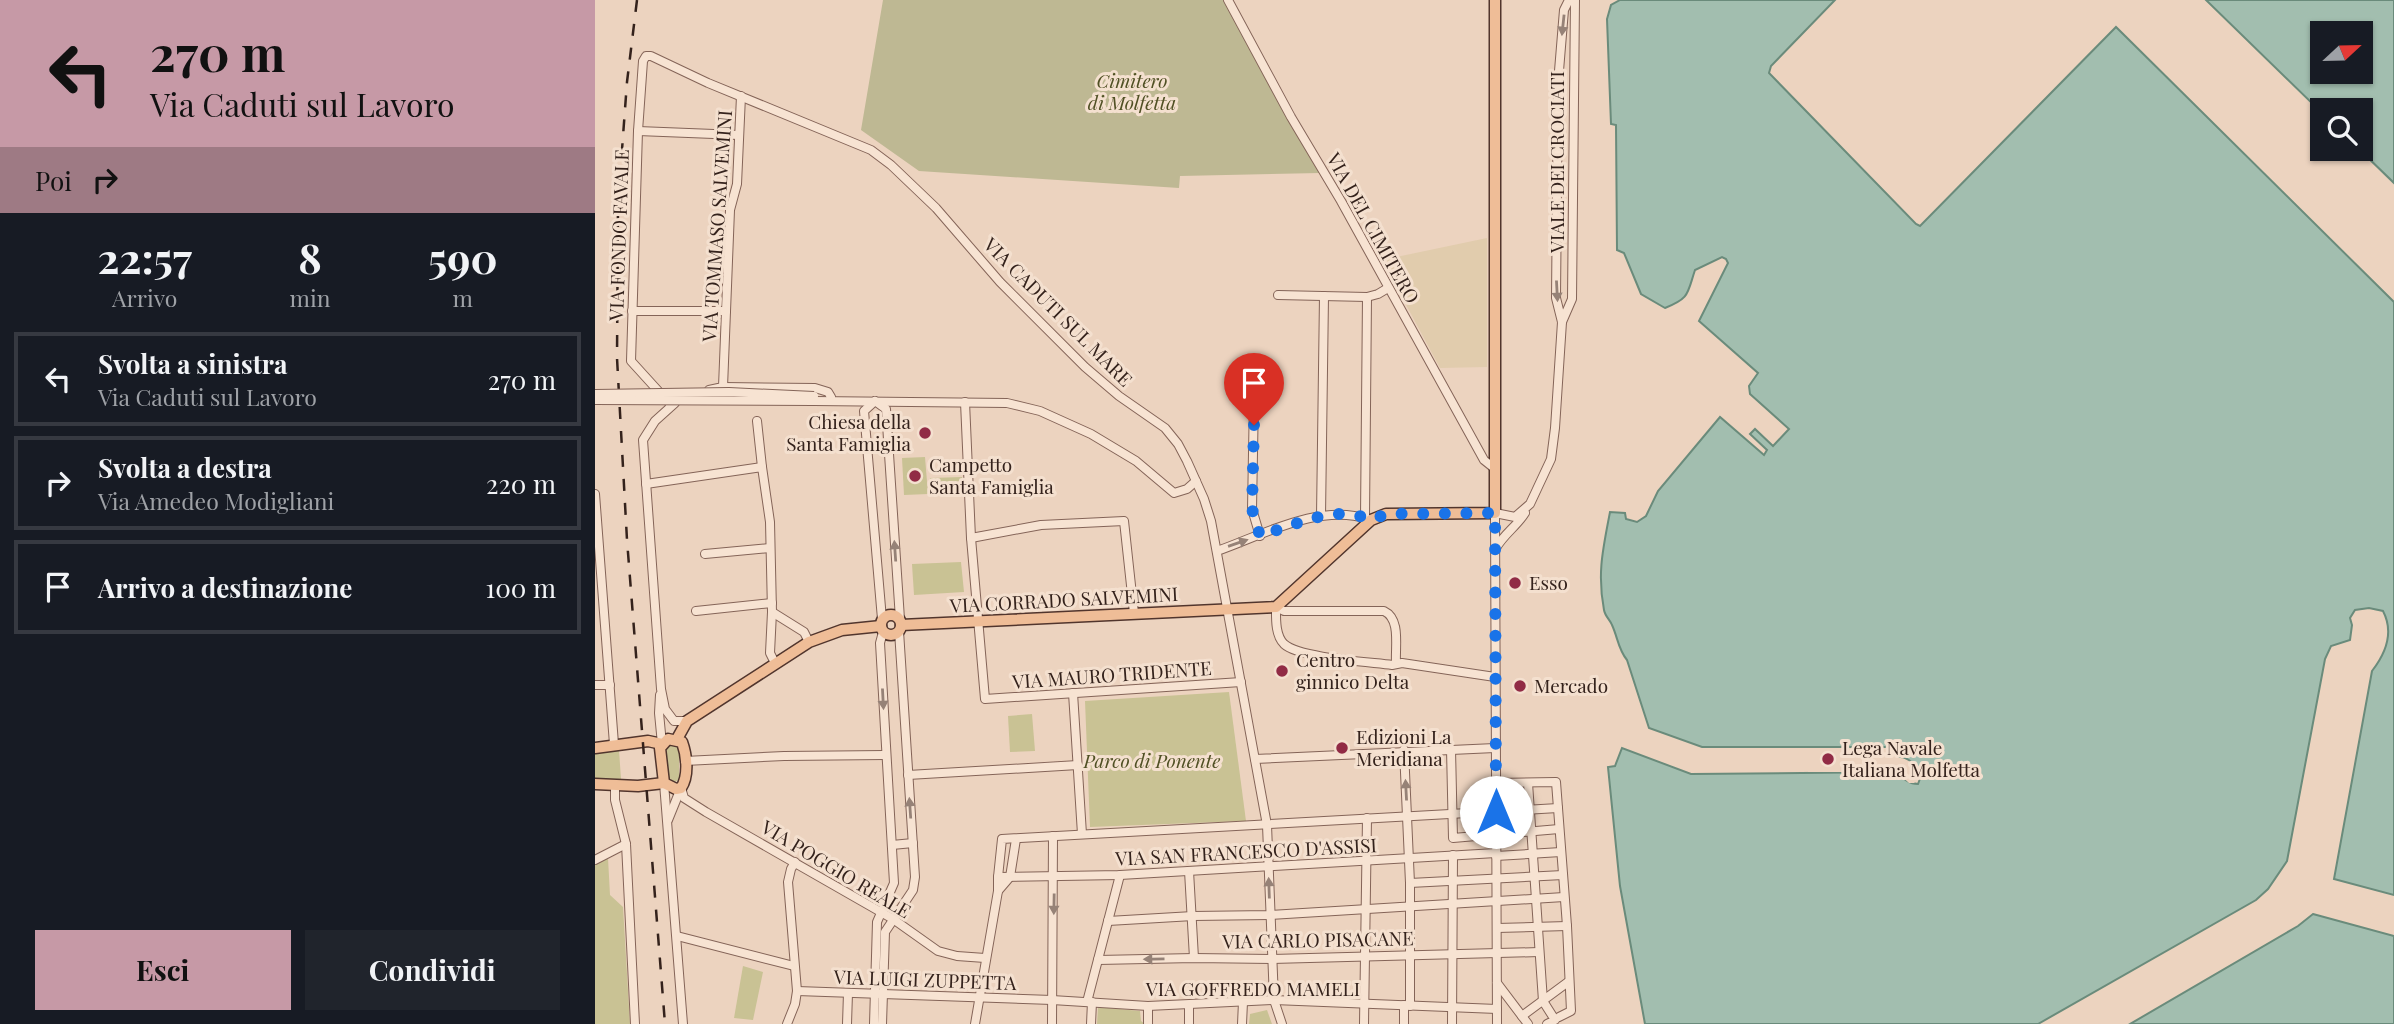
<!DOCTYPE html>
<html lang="it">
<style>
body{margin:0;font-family:"Playfair Display",serif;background:#20242c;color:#f1f3f6;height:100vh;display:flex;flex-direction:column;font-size:26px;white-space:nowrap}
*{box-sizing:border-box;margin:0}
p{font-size:23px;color:#9ea1a6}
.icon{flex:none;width:38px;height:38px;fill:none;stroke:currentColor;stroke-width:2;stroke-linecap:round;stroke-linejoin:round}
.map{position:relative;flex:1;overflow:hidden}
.panel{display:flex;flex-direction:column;background:#171b24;width:595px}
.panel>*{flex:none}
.banner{background:#c699a6;color:#111;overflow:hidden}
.needle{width:46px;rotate:68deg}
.controls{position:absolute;left:1715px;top:21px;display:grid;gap:14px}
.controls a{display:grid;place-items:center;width:63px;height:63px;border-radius:0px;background:#171b24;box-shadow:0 2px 5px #0004;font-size:35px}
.pin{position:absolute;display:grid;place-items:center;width:60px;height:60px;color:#fff;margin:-72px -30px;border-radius:50% 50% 50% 0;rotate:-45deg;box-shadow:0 0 7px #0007}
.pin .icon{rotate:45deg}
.me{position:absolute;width:77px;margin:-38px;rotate:0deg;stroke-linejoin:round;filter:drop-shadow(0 0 5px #0008)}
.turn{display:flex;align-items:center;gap:24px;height:147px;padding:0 35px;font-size:32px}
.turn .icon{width:91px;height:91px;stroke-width:2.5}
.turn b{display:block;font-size:49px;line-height:60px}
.then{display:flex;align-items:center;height:66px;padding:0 35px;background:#0003;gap:14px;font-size:26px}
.eta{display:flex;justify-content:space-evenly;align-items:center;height:119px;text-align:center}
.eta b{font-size:42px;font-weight:700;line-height:49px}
.primary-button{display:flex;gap:14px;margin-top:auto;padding:14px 35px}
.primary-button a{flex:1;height:80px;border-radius:0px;background:#c699a6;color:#111;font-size:28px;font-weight:700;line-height:80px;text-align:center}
.primary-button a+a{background:#20242c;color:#f1f3f6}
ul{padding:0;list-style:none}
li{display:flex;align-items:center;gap:21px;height:94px;margin:0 14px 10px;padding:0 21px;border:4px solid #363941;border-radius:0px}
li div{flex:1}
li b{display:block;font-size:26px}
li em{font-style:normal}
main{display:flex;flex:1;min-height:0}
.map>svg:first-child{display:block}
.farmland{fill:#e1ccad}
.green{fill:#c9c294}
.cemetery{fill:#beb893}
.water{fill:#a2beaf;stroke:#6a8b7b;stroke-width:2;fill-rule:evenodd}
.pier{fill:#ecd3bf}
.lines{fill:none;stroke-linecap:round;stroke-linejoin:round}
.minor-casing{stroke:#846458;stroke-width:10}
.major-casing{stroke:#51352d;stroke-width:13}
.minor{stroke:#f7e3d2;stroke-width:8}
.major{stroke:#efbd97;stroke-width:10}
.rail{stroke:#34221c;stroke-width:2.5;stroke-dasharray:12 12;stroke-linecap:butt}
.minor-bridge-casing{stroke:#846458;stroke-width:10;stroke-linecap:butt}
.minor-bridge{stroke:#f7e3d2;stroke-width:8}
.oneway{fill:#968277}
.route{stroke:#1a73e8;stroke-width:12;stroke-dasharray:0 21.6}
.poi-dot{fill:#912b45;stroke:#f4e0cf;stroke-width:2.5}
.labels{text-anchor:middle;stroke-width:6;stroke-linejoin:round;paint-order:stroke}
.park-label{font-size:19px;font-style:italic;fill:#505024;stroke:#f4e0cf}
.street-label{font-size:19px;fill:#34221c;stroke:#f4e0cf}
.poi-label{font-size:19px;fill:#34221c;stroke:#f4e0cf;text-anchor:start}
</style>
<main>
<section class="panel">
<div class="banner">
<div class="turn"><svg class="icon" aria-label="left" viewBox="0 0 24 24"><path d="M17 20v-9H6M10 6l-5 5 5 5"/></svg><div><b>270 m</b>Via Caduti sul Lavoro</div></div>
<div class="then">Poi<svg class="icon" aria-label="right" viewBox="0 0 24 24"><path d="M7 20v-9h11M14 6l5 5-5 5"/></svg></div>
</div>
<div class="eta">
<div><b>22:57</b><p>Arrivo</p></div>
<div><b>8</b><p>min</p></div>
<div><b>590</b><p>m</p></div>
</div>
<ul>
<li><svg class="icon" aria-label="left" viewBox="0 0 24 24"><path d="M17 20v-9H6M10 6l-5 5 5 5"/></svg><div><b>Svolta a sinistra</b><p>Via Caduti sul Lavoro</p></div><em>270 m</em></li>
<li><svg class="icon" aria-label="right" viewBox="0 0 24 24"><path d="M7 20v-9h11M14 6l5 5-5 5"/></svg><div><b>Svolta a destra</b><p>Via Amedeo Modigliani</p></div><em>220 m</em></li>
<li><svg class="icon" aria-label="arrive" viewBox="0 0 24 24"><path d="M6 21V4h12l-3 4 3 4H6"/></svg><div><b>Arrivo a destinazione</b></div><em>100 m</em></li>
</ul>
<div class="primary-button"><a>Esci</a><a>Condividi</a></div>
</section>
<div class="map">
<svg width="1799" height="1024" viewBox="0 0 1799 1024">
<rect width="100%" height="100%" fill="#ecd3bf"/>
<!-- farmland -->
<path class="farmland" d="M892,238V367L845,368L787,260Z"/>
<!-- green -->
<g class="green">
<path d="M330,457L333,494L309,495L307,458Z"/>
<path d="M367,477V496H336L335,478Z"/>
<path d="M366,562L369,592L319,595L317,564Z"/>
<path d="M634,692L651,821L495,827L490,701Z"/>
<path d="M437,714L440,751L415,752L413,716Z"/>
<path d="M75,744L82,746L84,749V780L79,782L74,778L71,749Z"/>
<path d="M24,750L26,779H0V754Z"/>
<path d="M13,858L15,895L28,907L35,1024H0V865Z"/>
<path d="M148,966L168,972L158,1020L139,1018Z"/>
<path d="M503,1007L545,1011L546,1021L550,1024H502Z"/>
<path d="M672,1010L677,1024H654L655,1014Z"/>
</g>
<!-- cemetery -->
<path class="cemetery" d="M288,0H629L725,173L585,176L584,188L324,171L266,130Z"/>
<!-- water -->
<g class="water">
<path d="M1025,0H1240L1176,66L1174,73L1321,224L1325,226L1521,27L1799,302V895L1739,879L1777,671C1791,653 1799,632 1788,611L1774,608L1760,610L1755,618L1757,625L1755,640L1736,646L1730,659L1692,861L1673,889L1661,900L1443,1024H1050L1025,886L1013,767L1020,766L1027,748L1096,774L1302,772C1309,779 1314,784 1323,784L1326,776C1323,767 1313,756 1304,757L1293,747H1107L1054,728L1032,660C1023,649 1023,638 1017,625C1015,620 1010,616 1009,610C1002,573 1008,549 1015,512L1030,513L1031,519L1042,522L1051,516L1063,491L1125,417L1169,455L1172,450L1155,434L1160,429L1178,446L1194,429L1155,394L1154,386L1163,373L1104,321L1133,263L1131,259L1127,257L1100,270C1092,294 1095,298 1070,308L1046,294L1029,253L1022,250L1021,125L1016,124L1012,19L1016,5Z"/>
<path d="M1611,0H1799V183L1764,149L1766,110H1727V113ZM1727,33H1766V72H1727Z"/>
<path d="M1718,914L1799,936V1024H1535L1703,926Z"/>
</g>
<!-- pier -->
<path class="pier" d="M1302,768L1316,780L1321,781L1323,778L1322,780L1319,783H1314L1302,772H1213V769Z"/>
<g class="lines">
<!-- minor casing -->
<g class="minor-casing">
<g id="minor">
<path d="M633,0L696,117L746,201L889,460L899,468"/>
<path d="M43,131L144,135"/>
<path d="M683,295L772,297L783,294L793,288"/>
<path d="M37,311H131"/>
<path d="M967,322L977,299L980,0"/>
<path d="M128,387L220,388L233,392L236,397"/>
<path d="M114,390L128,387L135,210L142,184L146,96"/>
<path d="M659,397L657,509L665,536"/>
<path d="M219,401L412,403L445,411L496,434L541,461L579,493L592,489L601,481"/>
<path d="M280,401L291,409L305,619"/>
<path d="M280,401L269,411L287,619"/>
<path d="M370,402L376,538L390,699L646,682"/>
<path d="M80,403L60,421L48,440L66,689L70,709L79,721H92"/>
<path d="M76,405L36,361L43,131L48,61L51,56H56L113,83L276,150L296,165L341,208L405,282L490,367L524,396L570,428L583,444L592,461L609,499L616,521L672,825L679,1000L687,1024"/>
<path d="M162,421L167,467"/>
<path d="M51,484L167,467L175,522L177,612L209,632L214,642"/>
<path d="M0,494L19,744"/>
<path d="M726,516L729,296"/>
<path d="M770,518L772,297"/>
<path d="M376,538L446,525L529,521L539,613"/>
<path d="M901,548C909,534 922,526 930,513"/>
<path d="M622,551C668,535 723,503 773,519"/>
<path d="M110,554L175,548"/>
<path d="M101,611L177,603"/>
<path d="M177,612L175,653L180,663"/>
<path d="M801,663C800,646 806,619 789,611H689L681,607C681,618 680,635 689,644C704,658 774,662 797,665L807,663L900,677"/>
<path d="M0,685H15"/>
<path d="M478,693L487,834"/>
<path d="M65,695L64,713L67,744"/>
<path d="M856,749L858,838L964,829"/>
<path d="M809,750L815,883V1006"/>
<path d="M660,759L900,748"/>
<path d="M90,761L189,756L290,755"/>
<path d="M313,775L483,765"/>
<path d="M69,783L88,1024"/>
<path d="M901,783L961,782L972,926L976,1011L964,1017"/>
<path d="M933,783L948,1001L960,1020L952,1024"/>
<path d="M20,785V800L31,844L40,1024"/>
<path d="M86,788L89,798L111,812L298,919L343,951L362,956L390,958"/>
<path d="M73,820L86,788"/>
<path d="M297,845L318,843"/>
<path d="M901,856L966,852"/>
<path d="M0,860L31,844"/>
<path d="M594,871L599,958"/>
<path d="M403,877L525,875L901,853"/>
<path d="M815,883L968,875"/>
<path d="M403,891V877L407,839L963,808"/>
<path d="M513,921L598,916L675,915L969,897"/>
<path d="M902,928L972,926"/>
<path d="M82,936L199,966"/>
<path d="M503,960L599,958L677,959L944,952"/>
<path d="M902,983L933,1024"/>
<path d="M202,991L457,1000L553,1006L679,1000L902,1009"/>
<path d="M492,1002L525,875"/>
<path d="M809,1005V1024"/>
<path d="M553,1006V1024"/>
<path d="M927,1016L973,982"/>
<path d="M192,1024L200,1004L202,991L193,882L196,869L200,862"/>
<path d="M252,1024L253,993"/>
<path d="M279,1024L282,922L299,883L285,643L288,632"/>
<path d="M287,1024L290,932L318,890L320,877L304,631"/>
<path d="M380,1024L403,891L415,877L421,839"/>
<path d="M457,1024L458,836"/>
<path d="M496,1024L497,1002"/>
<path d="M594,1024V1005"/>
<path d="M647,1024L648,1002"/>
<path d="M769,1024L772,818"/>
<path d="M857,1024L858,855"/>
<path d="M902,1024L900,513L920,517L935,504L956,459L960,428L967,322L961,298L963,83L969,10L974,0"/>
</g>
</g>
<!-- major casing -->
<g class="major-casing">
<g id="major">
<circle cx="296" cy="625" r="10"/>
<path d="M306,625L681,607L776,520L791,514L900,513V0"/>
<path d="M73,739L87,742C92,756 94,776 86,788L81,789L69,783L65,748Z"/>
<path d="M82,739L92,721L214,642L247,630L286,626"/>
<path d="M0,748L53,741L67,744"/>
<path d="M0,784L43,786L69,783"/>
</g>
</g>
<!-- minor -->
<use href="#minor" class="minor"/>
<!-- major -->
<use href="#major" class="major"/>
<!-- rail -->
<path class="rail" d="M42,0L32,82L23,204L22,358L32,540L70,1024"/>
<!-- minor-bridge casing -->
<g class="minor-bridge-casing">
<g id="minor-bridge">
<path d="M0,394L134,392L219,396"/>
<path d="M0,400L219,401"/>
</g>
</g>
<!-- minor-bridge -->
<use href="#minor-bridge" class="minor-bridge"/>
</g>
<!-- one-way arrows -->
<defs><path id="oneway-solid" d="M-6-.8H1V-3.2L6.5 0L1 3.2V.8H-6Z" transform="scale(1.75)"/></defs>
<g class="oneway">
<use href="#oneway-solid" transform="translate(968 25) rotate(96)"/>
<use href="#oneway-solid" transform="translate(962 291) rotate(87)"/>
<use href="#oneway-solid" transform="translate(643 543) rotate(-19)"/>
<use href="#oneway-solid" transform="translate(300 551) rotate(-94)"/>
<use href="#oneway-solid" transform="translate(288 699) rotate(87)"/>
<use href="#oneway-solid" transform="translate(811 790) rotate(-93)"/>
<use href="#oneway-solid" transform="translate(315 808) rotate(-94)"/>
<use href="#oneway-solid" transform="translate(674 888) rotate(-92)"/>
<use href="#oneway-solid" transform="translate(459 904) rotate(91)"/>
<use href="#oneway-solid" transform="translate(559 959) rotate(179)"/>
</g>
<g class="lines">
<!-- route -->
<path class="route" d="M659,425L657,509L665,536L717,518L744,514L762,515L776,520L791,514L900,513L901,812"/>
</g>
<!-- markers -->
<g class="poi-dot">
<circle cx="330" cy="433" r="7"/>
<circle cx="320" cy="476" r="7"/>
<circle cx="920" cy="583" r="7"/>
<circle cx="687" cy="671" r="7"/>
<circle cx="925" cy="686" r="7"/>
<circle cx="747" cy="748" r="7"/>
<circle cx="1233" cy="759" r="7"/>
</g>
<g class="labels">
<!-- park labels -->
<g class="park-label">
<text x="537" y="88">Cimitero<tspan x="537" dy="22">di Molfetta</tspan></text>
<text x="557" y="768">Parco di Ponente</text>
</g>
<!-- street labels -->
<g class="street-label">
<text transform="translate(962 162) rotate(-90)" y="7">VIALE DEI CROCIATI</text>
<text transform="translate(122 226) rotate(-86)" y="7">VIA TOMMASO SALVEMINI</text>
<text transform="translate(778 228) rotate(61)" y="7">VIA DEL CIMITERO</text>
<text transform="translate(24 235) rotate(-88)" y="7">VIA FONDO FAVALE</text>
<text transform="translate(463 312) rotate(45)" y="7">VIA CADUTI SUL MARE</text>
<text transform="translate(469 600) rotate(-3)" y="7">VIA CORRADO SALVEMINI</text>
<text transform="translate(517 675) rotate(-4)" y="7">VIA MAURO TRIDENTE</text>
<text transform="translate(651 852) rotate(-3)" y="7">VIA SAN FRANCESCO D'ASSISI</text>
<text transform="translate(241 869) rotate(31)" y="7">VIA POGGIO REALE</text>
<text transform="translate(723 940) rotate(-1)" y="7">VIA CARLO PISACANE</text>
<text transform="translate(330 980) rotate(2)" y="7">VIA LUIGI ZUPPETTA</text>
<text x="658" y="996">VIA GOFFREDO MAMELI</text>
</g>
<!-- poi labels -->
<g class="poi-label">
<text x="316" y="429" text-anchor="end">Chiesa della<tspan x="316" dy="22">Santa Famiglia</tspan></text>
<text x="334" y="472">Campetto<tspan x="334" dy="22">Santa Famiglia</tspan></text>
<text x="934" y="590">Esso</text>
<text x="701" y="667">Centro<tspan x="701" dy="22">ginnico Delta</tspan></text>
<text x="939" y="693">Mercado</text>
<text x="761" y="744">Edizioni La<tspan x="761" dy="22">Meridiana</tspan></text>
<text x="1247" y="755">Lega Navale<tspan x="1247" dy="22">Italiana Molfetta</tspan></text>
</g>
</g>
</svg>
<div class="controls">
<a><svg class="needle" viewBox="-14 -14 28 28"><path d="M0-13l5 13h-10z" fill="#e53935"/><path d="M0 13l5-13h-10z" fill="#9ea1a6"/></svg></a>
<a><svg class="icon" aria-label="search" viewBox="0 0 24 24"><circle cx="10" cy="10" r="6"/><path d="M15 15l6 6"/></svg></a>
</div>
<div class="pin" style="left:659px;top:425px;background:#d93025"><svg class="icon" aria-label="arrive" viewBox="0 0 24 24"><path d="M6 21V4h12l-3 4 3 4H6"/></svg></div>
<svg class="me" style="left:901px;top:812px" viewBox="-20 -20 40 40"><circle r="19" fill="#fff"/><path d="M0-13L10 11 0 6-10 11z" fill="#1a73e8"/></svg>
</div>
</main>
